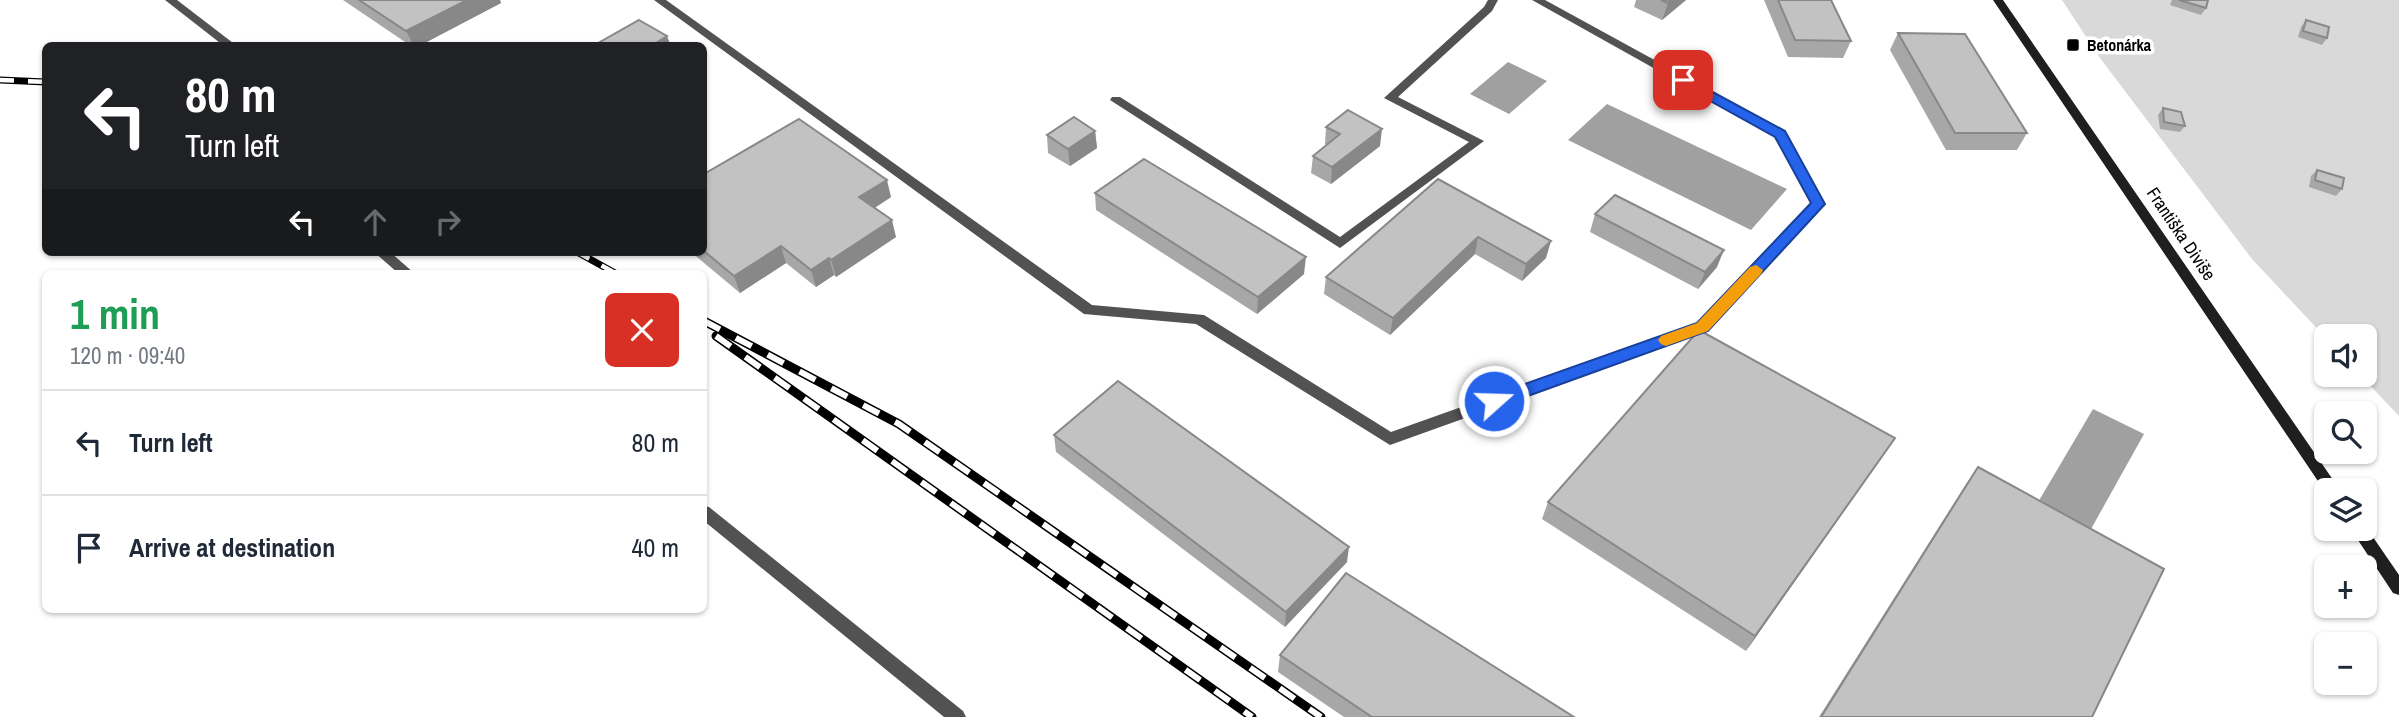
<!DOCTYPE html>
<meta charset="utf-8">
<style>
body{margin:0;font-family:"Archivo Narrow",sans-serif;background:#f2f2f3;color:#1f2937;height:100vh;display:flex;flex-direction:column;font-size:26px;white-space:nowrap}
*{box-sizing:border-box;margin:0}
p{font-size:23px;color:#747a83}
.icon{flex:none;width:38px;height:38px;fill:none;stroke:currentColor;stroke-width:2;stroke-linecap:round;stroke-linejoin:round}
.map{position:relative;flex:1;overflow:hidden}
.details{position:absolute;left:42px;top:270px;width:665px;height:343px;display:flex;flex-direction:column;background:#fff;border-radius:10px;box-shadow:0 2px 5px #0004}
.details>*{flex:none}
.guide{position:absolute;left:42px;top:42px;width:665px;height:214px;border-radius:10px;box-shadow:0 2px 5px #0004;background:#202124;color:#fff;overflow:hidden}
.tools{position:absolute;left:2314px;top:324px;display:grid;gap:14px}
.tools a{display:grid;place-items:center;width:63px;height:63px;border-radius:10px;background:#fff;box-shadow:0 2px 5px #0004;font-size:35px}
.pin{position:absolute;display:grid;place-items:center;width:60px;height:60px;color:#fff;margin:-30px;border-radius:14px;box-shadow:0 4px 10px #0006}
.me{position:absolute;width:77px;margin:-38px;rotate:70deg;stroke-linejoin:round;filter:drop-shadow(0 0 5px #0008)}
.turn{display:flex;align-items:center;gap:24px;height:147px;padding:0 28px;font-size:32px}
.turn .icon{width:91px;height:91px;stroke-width:2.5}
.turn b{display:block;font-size:49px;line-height:60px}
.lanes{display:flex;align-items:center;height:66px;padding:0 28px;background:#0003;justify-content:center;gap:35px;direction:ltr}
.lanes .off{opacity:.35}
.round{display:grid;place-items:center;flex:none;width:74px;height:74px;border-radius:10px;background:#f2f2f3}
.head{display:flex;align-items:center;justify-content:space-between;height:119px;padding:0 28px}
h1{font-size:42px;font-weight:800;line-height:52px;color:#1e9e55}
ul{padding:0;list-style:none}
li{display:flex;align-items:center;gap:21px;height:105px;padding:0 28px;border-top:2px solid #e0e1e3}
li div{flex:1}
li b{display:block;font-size:26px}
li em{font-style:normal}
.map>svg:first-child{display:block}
.green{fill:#d9d9d9}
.water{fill:#a0a0a0}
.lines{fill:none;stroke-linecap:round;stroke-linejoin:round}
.service{fill:#525252;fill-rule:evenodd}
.secondary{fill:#1f1f1f;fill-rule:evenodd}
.rail-far1-casing{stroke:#000;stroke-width:7}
.rail-casing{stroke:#000;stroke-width:9}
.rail-far1{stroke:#fff;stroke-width:4.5;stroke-dasharray:14;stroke-linecap:butt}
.rail{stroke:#fff;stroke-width:6;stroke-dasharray:18;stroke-linecap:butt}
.wall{fill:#a7a7a7}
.shaded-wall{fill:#888}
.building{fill:#c2c2c2;stroke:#888;stroke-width:2}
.route{fill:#2563eb;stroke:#184099;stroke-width:2}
.slow{fill:#f59e0b}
.poi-dot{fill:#000;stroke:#fff;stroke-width:2.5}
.labels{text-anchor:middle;stroke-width:7;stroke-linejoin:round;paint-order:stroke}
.far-poi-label{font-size:16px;font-weight:bold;fill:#000;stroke:#fff;text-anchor:start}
.street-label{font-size:18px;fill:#000;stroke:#fff}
</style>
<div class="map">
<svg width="2399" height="717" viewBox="0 0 2399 717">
<rect width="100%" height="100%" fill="#fff"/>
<!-- green -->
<path class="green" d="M2062,0H2399V416L2360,375L2364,374V336L2326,338L2252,259L2100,58Z"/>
<!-- water -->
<g class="water">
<path d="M1508,62L1547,81L1509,114L1470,94Z"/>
<path d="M1607,104L1787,189L1751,230L1568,140Z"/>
<path d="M2093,409L2144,434L2086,538L2034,509Z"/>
</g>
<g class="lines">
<!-- service -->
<g class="service">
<path d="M165,0H177L237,46H224Z"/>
<path d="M654,0H666L1092,305L1204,315L1391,432L1698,323L1811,203L1775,136L1532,0H1545L1784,131L1824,204L1708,331L1390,445L1196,324L1084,314Z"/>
<path d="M1488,0H1498L1492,11L1398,97L1484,141L1340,248L1110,100L1112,97H1120L1340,237L1469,142L1384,98L1484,7Z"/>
<path d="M374,252H390L414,273H398Z"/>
<path d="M704,506L709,507L963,711L966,717H944L704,521Z"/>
</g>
<!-- secondary -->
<g class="secondary">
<path d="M1993,0H2003L2340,490H2326V493Z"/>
<path d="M2364,524L2399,575V595L2393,593L2350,528H2364Z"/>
</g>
<!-- rail-far1 casing -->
<g class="rail-far1-casing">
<g id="rail-far1">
<path d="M0,80L46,82"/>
<path d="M577,252L615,273"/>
</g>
</g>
<!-- rail casing -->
<g class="rail-casing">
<g id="rail">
<path d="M704,321L899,424L1321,717"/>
<path d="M716,336L1252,717"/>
</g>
</g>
<!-- rail-far1 -->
<use href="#rail-far1" class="rail-far1"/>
<!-- rail -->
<use href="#rail" class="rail"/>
</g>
<!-- wall -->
<g class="wall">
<path d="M343,0H500L501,3L419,46H411Z"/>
<path d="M1636,0H1686L1662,20L1634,7Z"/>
<path d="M1764,0H1831L1851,41L1843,58L1788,57Z"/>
<path d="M2172,0H2208L2206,8L2201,15L2170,5Z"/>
<path d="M2306,20L2327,38L2322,45L2298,37L2301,27Z"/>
<path d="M1898,33L2027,133L2017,150H1946L1890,50Z"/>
<path d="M2163,108L2185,126L2180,132L2160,129L2158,115Z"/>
<path d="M1326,127L1380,146L1331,184L1311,173L1313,156L1327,145L1325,144Z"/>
<path d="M1095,131L1097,148L1070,166L1048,153L1047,135Z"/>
<path d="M2317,170L2342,189L2336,196L2309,187L2311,176Z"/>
<path d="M704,174L891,197L874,208L896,237L836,277L834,275L816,287L786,263L740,293L691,252H704Z"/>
<path d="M1438,179L1546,258L1522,281L1475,254L1390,335L1324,294L1326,277Z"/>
<path d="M1095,193L1304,274L1257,314L1096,210Z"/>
<path d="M1595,214L1717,267L1698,289L1590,232Z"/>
<path d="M1054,435L1347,562L1285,627L1056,452Z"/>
<path d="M1884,454L1746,651L1542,519L1548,502Z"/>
<path d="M1978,467L2092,717H1819L1966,484Z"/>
<path d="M1280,655L1574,717H1344L1278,672Z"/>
</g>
<!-- shaded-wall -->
<g class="shaded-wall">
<path d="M467,0H500L501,3L419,46H414L406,31Z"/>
<path d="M1671,0H1686L1662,20L1668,3Z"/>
<path d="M667,36L671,46H651Z"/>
<path d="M1382,129L1380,146L1331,184L1332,167Z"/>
<path d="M1095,131L1097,148L1070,166L1068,149Z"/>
<path d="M887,180L891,197L864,215L859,197Z"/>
<path d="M892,220L896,237L836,277L831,260Z"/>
<path d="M1478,237L1475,254L1390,335L1393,318Z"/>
<path d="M1551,241L1546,258L1522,281L1526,264Z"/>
<path d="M781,246L786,263L740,293L734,276Z"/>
<path d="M1724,250L1717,267L1698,289L1705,272Z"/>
<path d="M1306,257L1304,274L1257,314L1258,297Z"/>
<path d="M829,258L834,275L816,287L811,270Z"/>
<path d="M1895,438L1884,454L1746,651L1755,636Z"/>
<path d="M1349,547L1347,562L1285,627L1286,612Z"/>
</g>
<!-- building -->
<g class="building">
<path d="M359,0H467L406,31Z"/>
<path d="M1661,0H1671L1668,3Z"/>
<path d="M1778,0H1831L1851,41L1795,40Z"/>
<path d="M2179,0H2208L2206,8Z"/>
<path d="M639,20L667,36L651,46H593Z"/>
<path d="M2306,20L2329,27L2327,38L2303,31Z"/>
<path d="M1898,33L1965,34L2027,133H1955Z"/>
<path d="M2163,108L2181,112L2185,126L2164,122Z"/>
<path d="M1348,110L1382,129L1332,167L1313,156L1340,134L1326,127Z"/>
<path d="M1074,117L1095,131L1068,149L1047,135Z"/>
<path d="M799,119L887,180L859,197L892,220L831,260L829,258L811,270L781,246L734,276L704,251V174Z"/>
<path d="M1144,159L1306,257L1258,297L1095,193Z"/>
<path d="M2317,170L2344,178L2342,189L2315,180Z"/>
<path d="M1438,179L1551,241L1526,264L1478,237L1393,318L1326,277Z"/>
<path d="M1615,195L1724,250L1705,272L1595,214Z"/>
<path d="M1699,330L1895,438L1755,636L1548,502Z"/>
<path d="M1118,381L1349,547L1286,612L1054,435Z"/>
<path d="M1978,467L2164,569L2092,717H1821Z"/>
<path d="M1346,573L1574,717H1372L1280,655Z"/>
</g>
<!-- route -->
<path class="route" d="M1683,76L1785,131L1825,204L1708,331L1500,406H1488L1486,401L1488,397L1697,323L1811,203L1775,137L1678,83L1676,80Z"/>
<!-- slow -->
<path class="slow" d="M1756,265L1763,270L1761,274L1708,331L1666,346L1661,344L1658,340L1661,336L1697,323L1750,267Z"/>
<!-- markers -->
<rect class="poi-dot" x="2066" y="38" width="14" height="14" rx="3.5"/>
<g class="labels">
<!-- far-poi labels -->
<g class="far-poi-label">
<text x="2087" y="51">Betonárka</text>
</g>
<!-- street labels -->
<g class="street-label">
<text transform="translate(2181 234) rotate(56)" y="6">Františka Diviše</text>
</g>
</g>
</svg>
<div class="tools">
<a><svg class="icon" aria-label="sound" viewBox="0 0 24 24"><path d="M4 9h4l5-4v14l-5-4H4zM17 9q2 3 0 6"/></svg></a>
<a><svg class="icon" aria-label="search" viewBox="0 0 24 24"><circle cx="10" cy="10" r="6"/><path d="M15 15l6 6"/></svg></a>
<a><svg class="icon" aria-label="layers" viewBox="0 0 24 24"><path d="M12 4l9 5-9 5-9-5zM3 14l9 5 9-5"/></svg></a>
<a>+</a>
<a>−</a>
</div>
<div class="pin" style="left:1683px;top:80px;background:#d93025"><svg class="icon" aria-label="arrive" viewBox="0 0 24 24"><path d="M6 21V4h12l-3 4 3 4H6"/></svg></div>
<svg class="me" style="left:1494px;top:401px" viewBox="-20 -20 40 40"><circle r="17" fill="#2563eb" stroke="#fff" stroke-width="3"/><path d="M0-11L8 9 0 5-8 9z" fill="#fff"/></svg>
<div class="guide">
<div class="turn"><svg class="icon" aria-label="left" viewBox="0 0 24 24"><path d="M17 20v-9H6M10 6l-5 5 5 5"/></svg><div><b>80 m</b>Turn left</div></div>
<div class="lanes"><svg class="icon" aria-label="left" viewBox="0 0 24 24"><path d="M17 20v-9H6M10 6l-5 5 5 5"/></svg><svg class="icon off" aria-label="ahead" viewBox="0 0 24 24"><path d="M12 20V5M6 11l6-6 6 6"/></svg><svg class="icon off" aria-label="right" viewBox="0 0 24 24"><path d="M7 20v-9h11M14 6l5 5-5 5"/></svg></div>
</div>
<section class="details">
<div class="head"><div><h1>1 min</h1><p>120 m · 09:40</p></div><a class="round" style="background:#d93025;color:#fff"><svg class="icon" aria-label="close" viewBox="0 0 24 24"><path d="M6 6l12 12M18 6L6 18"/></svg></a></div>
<ul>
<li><svg class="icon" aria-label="left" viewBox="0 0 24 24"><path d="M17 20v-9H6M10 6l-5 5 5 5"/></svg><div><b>Turn left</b></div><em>80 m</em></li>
<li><svg class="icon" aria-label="arrive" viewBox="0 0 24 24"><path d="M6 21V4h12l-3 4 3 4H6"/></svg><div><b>Arrive at destination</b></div><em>40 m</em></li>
</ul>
</section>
</div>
